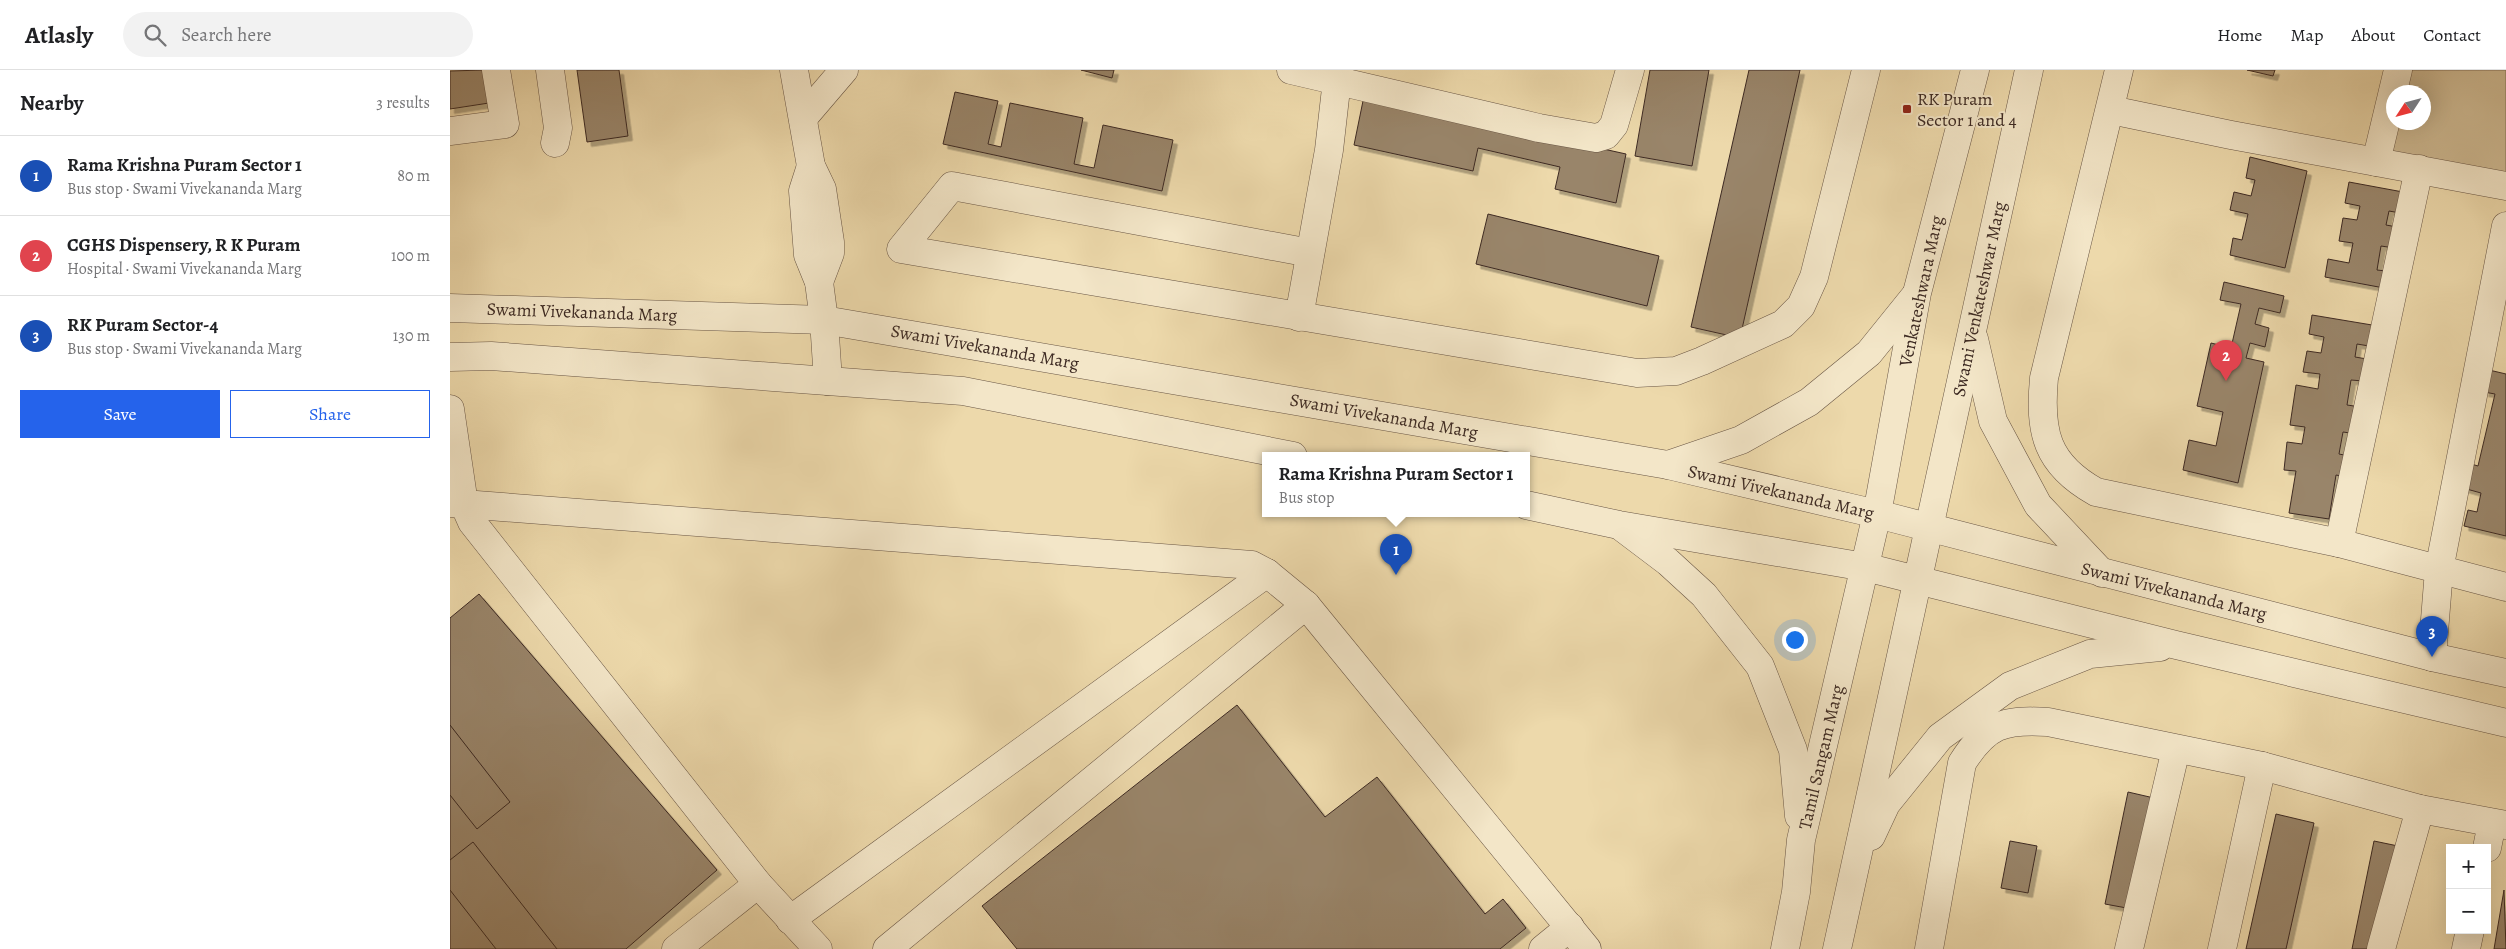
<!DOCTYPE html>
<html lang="en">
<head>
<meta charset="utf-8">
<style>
  :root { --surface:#fff; --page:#f2f2f2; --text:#202124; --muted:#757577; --line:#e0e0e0; --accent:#2563eb }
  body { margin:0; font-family:Alegreya,serif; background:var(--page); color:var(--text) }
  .controls { position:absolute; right:15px; bottom:15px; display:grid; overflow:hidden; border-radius:0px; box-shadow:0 5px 20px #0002 }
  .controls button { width:45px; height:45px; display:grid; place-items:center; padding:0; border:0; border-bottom:1px solid var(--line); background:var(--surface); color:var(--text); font:25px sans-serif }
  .compass { position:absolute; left:1936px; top:15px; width:45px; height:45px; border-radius:50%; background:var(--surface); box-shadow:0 5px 20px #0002; rotate:234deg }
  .you { position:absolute; left:1344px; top:569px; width:18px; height:18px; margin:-12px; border:4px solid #fff; border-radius:50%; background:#1a73e8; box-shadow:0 0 0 8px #1a73e833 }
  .badge { display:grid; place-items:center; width:32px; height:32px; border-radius:50%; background:var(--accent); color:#fff; font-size:16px; font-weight:700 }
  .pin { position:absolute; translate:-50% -41px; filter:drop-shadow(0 1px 2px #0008) }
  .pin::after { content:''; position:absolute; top:26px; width:18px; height:15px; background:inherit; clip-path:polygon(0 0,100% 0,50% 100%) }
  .popup { position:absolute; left:812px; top:382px; width:268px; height:65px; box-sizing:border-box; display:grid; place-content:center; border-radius:0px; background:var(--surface); filter:drop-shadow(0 1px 4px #0005); font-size:16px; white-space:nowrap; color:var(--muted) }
  .popup b { font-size:19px; color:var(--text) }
  .popup::after { content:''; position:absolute; left:50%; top:100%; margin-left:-10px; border:10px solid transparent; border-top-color:var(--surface) }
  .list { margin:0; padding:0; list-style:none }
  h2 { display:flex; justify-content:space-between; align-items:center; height:65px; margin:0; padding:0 20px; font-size:21px }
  h2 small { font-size:16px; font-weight:400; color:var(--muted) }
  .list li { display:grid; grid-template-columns:32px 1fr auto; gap:15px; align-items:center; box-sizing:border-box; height:80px; padding:0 20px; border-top:1px solid var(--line) }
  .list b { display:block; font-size:19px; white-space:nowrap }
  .list p { margin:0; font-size:16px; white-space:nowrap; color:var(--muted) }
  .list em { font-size:16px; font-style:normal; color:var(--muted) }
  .actions { display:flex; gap:10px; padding:15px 20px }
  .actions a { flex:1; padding:11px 0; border:1px solid var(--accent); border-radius:0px; text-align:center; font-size:18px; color:var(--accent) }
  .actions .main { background:var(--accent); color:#fff }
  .icon { flex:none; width:28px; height:28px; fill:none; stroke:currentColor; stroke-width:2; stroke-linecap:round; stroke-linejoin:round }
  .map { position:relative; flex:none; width:2056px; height:879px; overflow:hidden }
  header { display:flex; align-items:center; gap:30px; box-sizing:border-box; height:70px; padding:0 25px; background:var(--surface); border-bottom:1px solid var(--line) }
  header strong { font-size:24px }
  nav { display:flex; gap:28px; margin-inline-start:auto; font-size:18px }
  .search { width:350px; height:45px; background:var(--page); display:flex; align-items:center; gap:12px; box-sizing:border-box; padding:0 18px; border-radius:28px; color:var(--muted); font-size:19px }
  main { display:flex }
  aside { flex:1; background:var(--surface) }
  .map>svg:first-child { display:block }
  .green { fill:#cfbb94; stroke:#86725c; fill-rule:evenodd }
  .building { fill:#99856a; stroke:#3d2a23; filter:url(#shadow) }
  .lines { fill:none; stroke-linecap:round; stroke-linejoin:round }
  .minor-casing { stroke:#695645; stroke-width:29 }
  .minor { stroke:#f3e6c8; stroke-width:28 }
  .poi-dot { fill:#8f2418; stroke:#f3e6c8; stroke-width:2 }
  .labels { text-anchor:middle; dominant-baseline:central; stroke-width:4; stroke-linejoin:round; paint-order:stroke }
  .poi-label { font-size:18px; fill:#3d2a23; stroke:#f3e6c8; text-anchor:start }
  .street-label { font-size:18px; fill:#3d2a23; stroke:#f3e6c8 }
</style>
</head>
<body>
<header>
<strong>Atlasly</strong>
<div class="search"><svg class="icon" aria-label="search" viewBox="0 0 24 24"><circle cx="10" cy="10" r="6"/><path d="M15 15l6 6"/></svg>Search here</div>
<nav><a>Home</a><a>Map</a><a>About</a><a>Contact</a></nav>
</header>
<main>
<aside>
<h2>Nearby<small>3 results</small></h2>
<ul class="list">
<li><span class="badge" style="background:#1a4fb4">1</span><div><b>Rama Krishna Puram Sector 1</b><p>Bus stop · Swami Vivekananda Marg</p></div><em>80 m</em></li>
<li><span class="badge" style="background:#e0444e">2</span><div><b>CGHS Dispensery, R K Puram</b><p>Hospital · Swami Vivekananda Marg</p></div><em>100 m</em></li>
<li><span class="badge" style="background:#1a4fb4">3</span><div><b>RK Puram Sector-4</b><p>Bus stop · Swami Vivekananda Marg</p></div><em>130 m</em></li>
</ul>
<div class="actions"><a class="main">Save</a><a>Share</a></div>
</aside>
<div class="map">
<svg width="2056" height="879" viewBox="0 0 2056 879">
  <defs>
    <filter id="shadow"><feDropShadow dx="4.5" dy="4.5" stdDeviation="0" flood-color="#0004"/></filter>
  </defs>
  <rect width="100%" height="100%" fill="#edd9ab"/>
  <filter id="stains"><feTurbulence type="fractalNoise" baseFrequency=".004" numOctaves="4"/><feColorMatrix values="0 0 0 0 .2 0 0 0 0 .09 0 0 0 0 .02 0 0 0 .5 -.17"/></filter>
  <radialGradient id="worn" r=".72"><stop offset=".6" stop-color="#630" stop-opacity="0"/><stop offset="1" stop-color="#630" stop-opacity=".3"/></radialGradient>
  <path class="green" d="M 1948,0 L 2056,0 L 2056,117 L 1926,92 ZM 1944,22 L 1974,22 L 1974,52 L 1944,52 Z"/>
  <g class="building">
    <path d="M 34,0 L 39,33 L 0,39 L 0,1 Z"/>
    <path d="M 127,0 L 169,0 L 178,66 L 137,72 Z"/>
    <path d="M 631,0 L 664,0 L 662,8 Z"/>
    <path d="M 1200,0 L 1259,0 L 1242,96 L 1185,86 Z"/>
    <path d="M 1299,0 L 1350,0 L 1290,268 L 1241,257 Z"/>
    <path d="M 1797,0 L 1825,0 L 1823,6 Z"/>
    <path d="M 505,22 L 548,31 L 538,74 L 551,77 L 560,33 L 633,48 L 624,94 L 644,98 L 653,55 L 723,70 L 712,121 L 493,74 Z"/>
    <path d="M 914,26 L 1176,84 L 1166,133 L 1105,119 L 1110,97 L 1028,78 L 1023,101 L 904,75 Z"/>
    <path d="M 1800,87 L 1857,101 L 1835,198 L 1780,185 L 1783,168 L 1792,170 L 1798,144 L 1780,140 L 1784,122 L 1801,126 L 1805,110 L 1796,108 Z"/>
    <path d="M 1899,112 L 1953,122 L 1950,143 L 1939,141 L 1936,155 L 1947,157 L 1944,178 L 1931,176 L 1927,200 L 1937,201 L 1934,218 L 1875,207 L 1878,189 L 1899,193 L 1903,173 L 1889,171 L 1893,148 L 1907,150 L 1910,136 L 1895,133 Z"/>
    <path d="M 1038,144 L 1209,186 L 1197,236 L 1026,194 Z"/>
    <path d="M 1774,212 L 1834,226 L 1830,243 L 1809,238 L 1805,254 L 1819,258 L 1815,277 L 1800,273 L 1796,288 L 1814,292 L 1788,413 L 1733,400 L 1739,370 L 1766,376 L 1773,342 L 1747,336 L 1761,273 L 1781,278 L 1791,234 L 1770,230 Z"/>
    <path d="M 1862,245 L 1922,255 L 1919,276 L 1907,274 L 1905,287 L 1917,289 L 1913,311 L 1901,310 L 1897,335 L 1904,336 L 1900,363 L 1893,362 L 1889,384 L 1899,386 L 1896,407 L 1886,405 L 1879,449 L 1839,443 L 1846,401 L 1834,400 L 1837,372 L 1852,374 L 1855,357 L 1840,355 L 1846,315 L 1868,319 L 1870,304 L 1853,302 L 1857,281 L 1871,283 L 1874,267 L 1859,264 Z"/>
    <path d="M 2039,300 L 2056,304 L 2056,466 L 2014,456 L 2018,440 L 2027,442 L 2031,423 L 2013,418 L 2018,393 L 2028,396 L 2045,324 L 2034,322 Z"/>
    <path d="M 29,524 L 267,800 L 176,879 L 0,879 L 0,548 Z"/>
    <path d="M 787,635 L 875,747 L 927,707 L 1035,844 L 1053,829 L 1076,858 L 1050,879 L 567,879 L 532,836 Z"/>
    <path d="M 0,655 L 60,732 L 27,759 L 0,725 Z"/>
    <path d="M 1678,722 L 1704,728 L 1682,839 L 1655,834 Z"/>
    <path d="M 1826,744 L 1864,753 L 1836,879 L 1796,879 Z"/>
    <path d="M 1560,771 L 1587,776 L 1578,823 L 1551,818 Z"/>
    <path d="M 1924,771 L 1948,776 L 1926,879 L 1902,879 Z"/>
    <path d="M 23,772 L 107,879 L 46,879 L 0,820 L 0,790 Z"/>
    <path d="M 2054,820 L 2056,879 L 2044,879 Z"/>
  </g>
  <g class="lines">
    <defs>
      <g id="minor">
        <path d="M 100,0 L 108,58 L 105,73"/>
        <path d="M 344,0 L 361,96 L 372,119 L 380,172 L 380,183 L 369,212"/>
        <path d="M 841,0 L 1089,58 L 1146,68 L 1156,65 L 1164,55 L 1180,0"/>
        <path d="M 1669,0 L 1594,308 C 1589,362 1596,394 1646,422 L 1889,473 L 2056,517"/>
        <path d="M 1661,40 L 1781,65 L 2056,116"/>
        <path d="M 353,48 L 394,0"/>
        <path d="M 0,61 L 55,54 L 46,0"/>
        <path d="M 1926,92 L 1948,0"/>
        <path d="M 361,96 L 353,121 L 358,185 L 369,212 L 374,250 L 378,311"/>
        <path d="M 860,183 L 502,116 L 451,179 L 1187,303 L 1226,301 L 1252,291 L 1333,254 L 1351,236 L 1364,207 L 1416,0"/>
        <path d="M 0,238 L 374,250 L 1218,395 L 1427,444 L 1982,587 L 2056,603"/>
        <path d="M 849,247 L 879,80 L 887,10"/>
        <path d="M 1524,269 L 1543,351 L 1588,435 L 1652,503"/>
        <path d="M 0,287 L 41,286 L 513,321 L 843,386"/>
        <path d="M 0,339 L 14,434 L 22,452 L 308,814 L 368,879"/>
        <path d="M 1218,395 L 1291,370 L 1359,332 L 1419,283 L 1465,226"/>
        <path d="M 0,433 L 802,495 L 817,503 L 856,535 L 1137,879"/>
        <path d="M 1076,435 L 1169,455 L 1415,497 L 1726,575 L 2056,653"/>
        <path d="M 1173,458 L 1218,492 L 1254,525 L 1310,596 L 1343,680 L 1349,746"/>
        <path d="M 1889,473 L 1969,99"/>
        <path d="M 1982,587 L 1989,500 L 2056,156"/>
        <path d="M 1421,766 L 1436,734 L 1490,667 L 1560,616 L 1640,584 L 1710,577"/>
        <path d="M 2037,778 L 2042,753"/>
        <path d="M 340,850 L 817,503"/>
        <path d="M 226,879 L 308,814"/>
        <path d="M 437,879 L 856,535"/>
        <path d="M 1093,879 L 1120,857"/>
        <path d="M 1335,879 L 1346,822 L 1351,770 L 1427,444 L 1467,223 L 1525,0"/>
        <path d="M 1387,879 L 1579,0"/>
        <path d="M 1479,879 L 1512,693 C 1536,655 1553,649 1598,652 L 1812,696 L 1970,739 L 2056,755"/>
        <path d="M 1679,879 L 1726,679"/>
        <path d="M 1772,879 L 1812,696"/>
        <path d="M 1931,879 L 1970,739"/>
        <path d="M 2016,879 L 2020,860"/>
      </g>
    </defs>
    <use href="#minor" class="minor-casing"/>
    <use href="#minor" class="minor"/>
  </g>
  <rect class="poi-dot" x="1452" y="34" width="10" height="10" rx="2.5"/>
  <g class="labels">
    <g class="poi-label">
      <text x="1467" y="29">RK Puram<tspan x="1467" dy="21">Sector 1 and 4</tspan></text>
    </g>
    <g class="street-label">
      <text transform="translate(1471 221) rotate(-78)">Venkateshwara Marg</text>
      <text transform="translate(1529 229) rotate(-78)">Swami Venkateshwar Marg</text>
      <text transform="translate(132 242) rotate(2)">Swami Vivekananda Marg</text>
      <text transform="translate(535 277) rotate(10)">Swami Vivekananda Marg</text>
      <text transform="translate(934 346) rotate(10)">Swami Vivekananda Marg</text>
      <text transform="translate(1331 422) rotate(13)">Swami Vivekananda Marg</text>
      <text transform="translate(1724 521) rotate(14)">Swami Vivekananda Marg</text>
      <text transform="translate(1371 687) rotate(-77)">Tamil Sangam Marg</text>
    </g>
  </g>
  <rect width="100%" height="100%" filter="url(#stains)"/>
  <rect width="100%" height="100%" fill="url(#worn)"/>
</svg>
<div class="controls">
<button>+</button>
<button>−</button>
</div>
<svg class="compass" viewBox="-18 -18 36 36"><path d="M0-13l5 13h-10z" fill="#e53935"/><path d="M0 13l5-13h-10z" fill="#757577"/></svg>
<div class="you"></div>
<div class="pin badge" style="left:946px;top:505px;background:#1a4fb4">1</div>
<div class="popup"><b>Rama Krishna Puram Sector 1</b>Bus stop</div>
<div class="pin badge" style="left:1776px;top:311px;background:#e0444e">2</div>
<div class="pin badge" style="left:1982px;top:587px;background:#1a4fb4">3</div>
</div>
</main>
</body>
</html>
